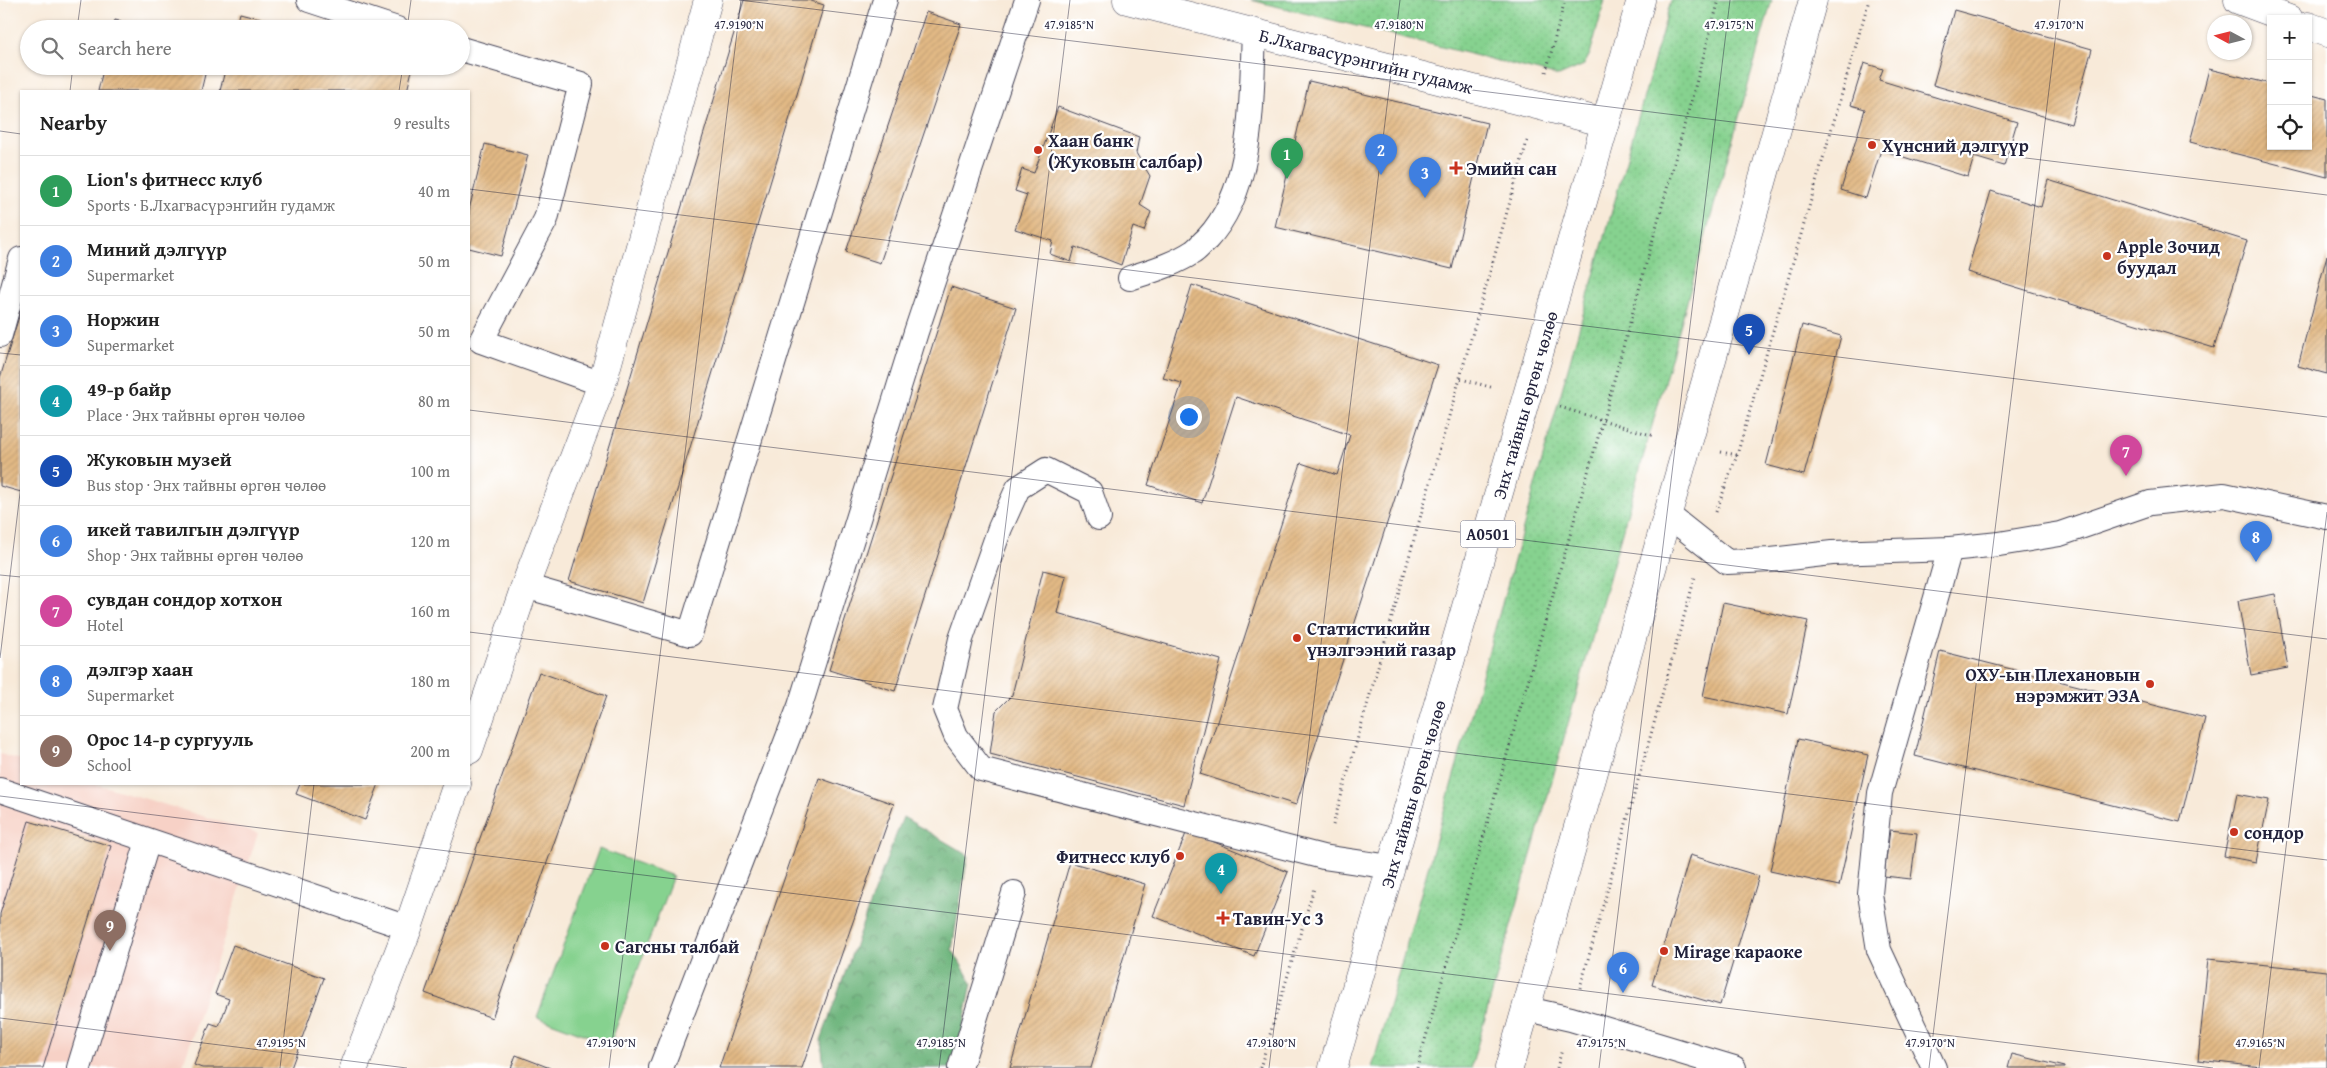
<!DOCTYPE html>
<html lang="en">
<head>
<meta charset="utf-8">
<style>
  :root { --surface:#fff; --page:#f2f2f2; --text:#222; --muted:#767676; --line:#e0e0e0; --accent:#db2777 }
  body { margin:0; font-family:"Gentium Book Plus",serif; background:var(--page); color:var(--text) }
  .controls { position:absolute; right:15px; top:15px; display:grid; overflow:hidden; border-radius:0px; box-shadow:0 1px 4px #0004 }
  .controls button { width:45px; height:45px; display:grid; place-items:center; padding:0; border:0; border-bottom:1px solid var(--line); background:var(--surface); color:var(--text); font:25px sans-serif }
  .compass { position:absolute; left:2207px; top:15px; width:45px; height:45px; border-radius:50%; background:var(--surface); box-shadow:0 1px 4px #0004; rotate:277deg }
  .you { position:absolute; left:1188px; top:416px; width:18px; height:18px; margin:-12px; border:4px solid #fff; border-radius:50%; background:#1a73e8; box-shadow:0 0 0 8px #1a73e833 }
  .badge { display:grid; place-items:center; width:32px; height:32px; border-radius:50%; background:var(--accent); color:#fff; font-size:16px; font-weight:700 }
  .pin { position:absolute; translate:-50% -41px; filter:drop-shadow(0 1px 2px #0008) }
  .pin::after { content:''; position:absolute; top:26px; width:18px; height:15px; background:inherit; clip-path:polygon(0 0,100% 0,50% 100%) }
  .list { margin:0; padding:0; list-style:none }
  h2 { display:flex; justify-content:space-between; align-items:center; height:65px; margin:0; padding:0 20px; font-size:21px }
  h2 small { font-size:16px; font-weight:400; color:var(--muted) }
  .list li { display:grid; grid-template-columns:32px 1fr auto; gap:15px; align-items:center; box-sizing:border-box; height:70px; padding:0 20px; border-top:1px solid var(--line) }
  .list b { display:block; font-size:19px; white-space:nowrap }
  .list p { margin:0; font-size:16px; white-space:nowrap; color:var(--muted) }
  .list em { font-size:16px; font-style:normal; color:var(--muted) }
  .icon { flex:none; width:28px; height:28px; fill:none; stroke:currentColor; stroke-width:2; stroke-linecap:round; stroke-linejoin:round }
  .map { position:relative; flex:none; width:2327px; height:1068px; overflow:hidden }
  .search { position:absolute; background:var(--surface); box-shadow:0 1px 4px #0004; left:20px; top:20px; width:450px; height:55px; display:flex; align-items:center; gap:12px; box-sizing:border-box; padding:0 18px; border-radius:28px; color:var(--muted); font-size:19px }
  .panel { position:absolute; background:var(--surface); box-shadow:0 1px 4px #0004; left:20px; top:90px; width:450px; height:695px; border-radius:0px }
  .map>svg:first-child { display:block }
  .built { fill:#f7d1c6 }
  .green { fill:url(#green-dots); stroke:#547a65 }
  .forest { fill:url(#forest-crowns); stroke:#476b5a }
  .pitch { fill:#86d28f; stroke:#547a65 }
  .building { fill:url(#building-hatch) }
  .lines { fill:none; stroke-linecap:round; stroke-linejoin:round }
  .lane-casing { stroke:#424053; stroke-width:26 }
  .street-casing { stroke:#424053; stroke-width:29 }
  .secondary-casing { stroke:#424053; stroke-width:29 }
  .highway-casing { stroke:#424053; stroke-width:29 }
  .path { stroke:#424053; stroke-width:3; stroke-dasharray:1 4; stroke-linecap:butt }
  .lane { stroke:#fff; stroke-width:24 }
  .street { stroke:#fff; stroke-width:28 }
  .secondary { stroke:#fff; stroke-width:28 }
  .highway { stroke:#fff; stroke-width:28 }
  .ticks { fill:none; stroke:#22223b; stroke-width:1; stroke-opacity:0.45 }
  .poi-dot { fill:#c8321e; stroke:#fff; stroke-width:2 }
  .labels { text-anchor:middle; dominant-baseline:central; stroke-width:4.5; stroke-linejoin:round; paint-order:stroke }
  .shield { fill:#fff; stroke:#646476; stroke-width:1 }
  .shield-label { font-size:16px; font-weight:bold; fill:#22223b }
  .street-label { font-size:18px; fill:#22223b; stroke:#fff }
  .poi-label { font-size:18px; font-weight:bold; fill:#22223b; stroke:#fff; text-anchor:start }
  .ticks-label { font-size:12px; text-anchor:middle; fill:#22223b; stroke:#fff; stroke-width:4.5; stroke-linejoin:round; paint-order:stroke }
</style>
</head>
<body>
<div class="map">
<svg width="2327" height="1068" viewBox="0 0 2327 1068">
  <defs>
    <pattern id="green-dots" width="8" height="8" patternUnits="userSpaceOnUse" patternTransform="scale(1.25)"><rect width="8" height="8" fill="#86d28f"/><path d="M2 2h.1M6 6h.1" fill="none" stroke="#73b47c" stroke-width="1.8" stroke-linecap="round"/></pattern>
    <pattern id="forest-crowns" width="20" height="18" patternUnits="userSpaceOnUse" patternTransform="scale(1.25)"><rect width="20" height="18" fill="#6cb47a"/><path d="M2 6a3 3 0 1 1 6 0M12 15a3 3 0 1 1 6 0" fill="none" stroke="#589265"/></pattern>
    <pattern id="building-hatch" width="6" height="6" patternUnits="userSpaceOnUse" patternTransform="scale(1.25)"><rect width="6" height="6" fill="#e2b985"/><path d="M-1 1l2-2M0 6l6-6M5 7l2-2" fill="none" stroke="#c29f74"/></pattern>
  </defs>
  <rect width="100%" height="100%" fill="#fff"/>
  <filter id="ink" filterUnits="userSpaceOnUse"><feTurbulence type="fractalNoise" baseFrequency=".02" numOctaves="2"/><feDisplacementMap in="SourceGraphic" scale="10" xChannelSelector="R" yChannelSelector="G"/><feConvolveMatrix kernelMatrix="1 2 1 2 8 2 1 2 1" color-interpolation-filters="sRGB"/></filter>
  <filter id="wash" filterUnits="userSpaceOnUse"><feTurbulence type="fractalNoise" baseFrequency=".0096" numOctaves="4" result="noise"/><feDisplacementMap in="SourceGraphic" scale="20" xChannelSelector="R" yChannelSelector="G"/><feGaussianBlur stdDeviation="1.12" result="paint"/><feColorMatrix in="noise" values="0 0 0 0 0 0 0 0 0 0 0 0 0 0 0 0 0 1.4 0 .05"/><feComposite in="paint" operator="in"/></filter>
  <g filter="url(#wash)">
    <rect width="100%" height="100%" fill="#f8ead9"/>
    <path class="built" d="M 0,754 L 21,760 L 21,784 L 97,784 L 258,833 L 182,1068 L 0,1068 Z"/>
    <g class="green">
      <path d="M 1251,0 L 1605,0 L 1590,54 L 1584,65 L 1559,76 Z"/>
      <path d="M 1671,0 L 1772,0 L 1471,1068 L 1372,1068 Z"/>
    </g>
    <path class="forest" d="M 903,817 L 968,855 L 952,949 L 972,983 L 962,1032 L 949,1068 L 824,1068 L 821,1040 L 874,892 Z"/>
    <path class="pitch" d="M 599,849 L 673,876 L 610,1044 L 537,1017 Z"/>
    <g id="blocks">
      <g class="building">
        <path d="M 744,0 L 808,0 L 824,5 L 643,603 L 569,581 Z"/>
        <path d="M 1954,10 L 2092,49 L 2071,124 L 1933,85 Z"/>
        <path d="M 926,12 L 961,24 L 880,263 L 846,252 Z"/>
        <path d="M 240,13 L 298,28 L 298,29 L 236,29 Z"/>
        <path d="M 115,20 L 149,28 L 149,29 L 113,29 Z"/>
        <path d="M 1864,63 L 1883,69 L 1879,80 L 2017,122 L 2004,166 L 1974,157 L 1968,177 L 1881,150 L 1866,198 L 1841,190 L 1865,109 L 1851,105 Z"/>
        <path d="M 104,66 L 207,66 L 201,91 L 98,91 Z"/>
        <path d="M 226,66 L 413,66 L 407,91 L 220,91 Z"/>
        <path d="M 2209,69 L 2271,84 L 2271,146 L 2308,146 L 2308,94 L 2327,99 L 2327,177 L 2190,142 Z"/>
        <path d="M 1309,81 L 1487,123 L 1452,269 L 1275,227 Z"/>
        <path d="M 1058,107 L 1139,137 L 1136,153 L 1150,176 L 1140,205 L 1151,212 L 1144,231 L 1133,227 L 1121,265 L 1075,247 L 1071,262 L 1050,254 L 1053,241 L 1015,229 L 1027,195 L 1015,191 L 1022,169 L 1034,173 Z"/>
        <path d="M 485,144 L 528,155 L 501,256 L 469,248 L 469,210 Z"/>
        <path d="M 2048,180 L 2247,241 L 2214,348 L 1967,272 L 1991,191 L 2041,207 Z"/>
        <path d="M 2327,255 L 2327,374 L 2298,366 Z"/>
        <path d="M 1192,285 L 1438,365 L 1296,805 L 1200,774 L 1301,463 L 1337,475 L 1350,435 L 1236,397 L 1202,503 L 1148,485 L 1182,383 L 1163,378 Z"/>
        <path d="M 951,287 L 1016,308 L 895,691 L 829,670 Z"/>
        <path d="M 21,310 L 21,492 L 0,486 L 0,378 Z"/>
        <path d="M 1802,325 L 1841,336 L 1804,475 L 1766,465 Z"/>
        <path d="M 1043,570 L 1066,576 L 1057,613 L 1221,660 L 1184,805 L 990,754 L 996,711 L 1012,695 Z"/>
        <path d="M 2275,594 L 2288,668 L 2251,675 L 2238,601 Z"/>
        <path d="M 1723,603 L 1808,621 L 1788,714 L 1703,696 Z"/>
        <path d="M 1940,651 L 2205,718 L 2180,822 L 1915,756 Z"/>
        <path d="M 539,672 L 606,696 L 492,1018 L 425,993 Z"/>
        <path d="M 1798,739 L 1868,755 L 1839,886 L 1770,871 Z"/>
        <path d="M 819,778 L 894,804 L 802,1068 L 719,1068 Z"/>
        <path d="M 300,784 L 379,784 L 365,820 L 296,794 Z"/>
        <path d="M 2237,794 L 2269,800 L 2256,862 L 2224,856 Z"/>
        <path d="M 29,821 L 111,846 L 43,1068 L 0,1068 L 0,914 Z"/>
        <path d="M 1890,830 L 1917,833 L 1911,879 L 1884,876 Z"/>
        <path d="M 1187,831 L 1288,872 L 1254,956 L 1153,916 Z"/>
        <path d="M 1690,855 L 1759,876 L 1720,1005 L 1652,985 Z"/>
        <path d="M 1070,862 L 1145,884 L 1091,1068 L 1010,1068 Z"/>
        <path d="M 233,945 L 324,978 L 291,1068 L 202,1068 L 194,1065 L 210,1023 L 219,1026 L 229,999 L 215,994 Z"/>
        <path d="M 2208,959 L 2327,971 L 2327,1068 L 2270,1068 L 2198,1060 Z"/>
        <path d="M 2012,1054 L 2065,1067 L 2065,1068 L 2008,1068 Z"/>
        <path d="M 516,1055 L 550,1068 L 511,1068 Z"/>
      </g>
    </g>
  </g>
  <g filter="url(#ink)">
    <use href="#blocks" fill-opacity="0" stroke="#424053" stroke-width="1"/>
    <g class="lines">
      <defs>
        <g id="lane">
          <path d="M 309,0 L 397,29"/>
          <path d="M 461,49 L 581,84 L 546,219 L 481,341 L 602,384"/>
          <path d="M 1130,278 C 1151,271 1175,264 1193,252 C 1198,249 1202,243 1207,239 C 1255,188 1251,98 1254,32"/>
          <path d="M 0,335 L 21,259"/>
          <path d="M 1668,515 L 1727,562 L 1771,560 L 1832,553 L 1950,549 L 1999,544 L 2060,534 L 2150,503 L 2224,495 L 2327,517"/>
          <path d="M 1099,518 L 1090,492 L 1046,470 L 1018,488 L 1000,528 L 961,639 L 945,709 L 956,736 L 981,769 L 1323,857 L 1391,867"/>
          <path d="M 525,586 L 690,634 L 885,0"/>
          <path d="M 0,790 L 408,928"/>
          <path d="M 1527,1009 L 1571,1019 L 1734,1068"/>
          <path d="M 79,1068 L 148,841"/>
          <path d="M 661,1068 L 800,706 L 916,332 L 1027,0"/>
          <path d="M 960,1068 L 1014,893"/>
          <path d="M 1934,1068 L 1879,950 L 1870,894 L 1880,793 L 1950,549"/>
        </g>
        <g id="street">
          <path d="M 2238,0 L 2289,19"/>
          <path d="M 2308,26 L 2327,33"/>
          <path d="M 469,750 L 525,586 L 602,384 L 708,0"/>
          <path d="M 354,1068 L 408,928 L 457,784"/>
        </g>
        <path id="secondary" d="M 1127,0 L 1606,123"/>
        <g id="highway">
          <path d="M 1333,1068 L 1641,0"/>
          <path d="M 1509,1068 L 1735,279 L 1813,0"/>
        </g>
      </defs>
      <use href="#lane" class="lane-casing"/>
      <use href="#street" class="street-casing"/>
      <use href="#secondary" class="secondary-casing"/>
      <use href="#highway" class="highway-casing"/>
      <g class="path">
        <path d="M 1546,72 L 1565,0"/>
        <path d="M 1461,379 L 1494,388"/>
        <path d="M 1560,407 L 1654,436"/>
        <path d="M 1721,452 L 1737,455"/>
        <path d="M 1716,512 L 1737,455 L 1869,0"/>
        <path d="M 1333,825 L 1528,138"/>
        <path d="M 1580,988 L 1695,577"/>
        <path d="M 1260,1068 L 1314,888"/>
        <path d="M 1417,1068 L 1603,420 L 1719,0"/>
        <path d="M 1557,1068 L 1562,1049"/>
      </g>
      <use href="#lane" class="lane"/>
      <use href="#street" class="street"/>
      <use href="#secondary" class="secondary"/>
      <use href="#highway" class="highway"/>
    </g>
  </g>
  <path class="ticks" d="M 739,0 L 2327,195M 77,29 L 81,0M 407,29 L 411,0M 70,91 L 73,66M 399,91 L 403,66M 0,131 L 21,134M 469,189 L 2327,417M 0,353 L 21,355M 469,410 L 2327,639M 0,575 L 21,577M 469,632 L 2327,860M 0,658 L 21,485M 0,796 L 2213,1068M 0,1018 L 407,1068M 280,1068 L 314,784M 609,1068 L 741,0M 939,1068 L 1070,0M 1269,1068 L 1400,0M 1599,1068 L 1730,0M 1929,1068 L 2060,0M 2259,1068 L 2327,512"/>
  <g class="poi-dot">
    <circle cx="1872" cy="145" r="5"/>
    <circle cx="1038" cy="150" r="5"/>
    <path d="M1453.5 160.5h5v5h5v5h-5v5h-5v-5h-5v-5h5z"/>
    <circle cx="2107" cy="256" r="5"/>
    <circle cx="1297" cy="638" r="5"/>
    <circle cx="2150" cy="684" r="5"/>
    <circle cx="2234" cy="832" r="5"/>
    <circle cx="1180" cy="856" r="5"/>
    <path d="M1220.5 910.5h5v5h5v5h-5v5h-5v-5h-5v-5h5z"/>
    <circle cx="605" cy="946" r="5"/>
    <circle cx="1664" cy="951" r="5"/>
  </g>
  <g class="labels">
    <rect class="shield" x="1460.5" y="520.5" width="55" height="27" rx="4"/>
    <g class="shield-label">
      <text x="1488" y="534">A0501</text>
    </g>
    <g class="street-label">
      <text transform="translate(1366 61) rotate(14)">Б.Лхагвасүрэнгийн гудамж</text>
      <text transform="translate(1525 405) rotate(-74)">Энх тайвны өргөн чөлөө</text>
      <text transform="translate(1413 794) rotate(-74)">Энх тайвны өргөн чөлөө</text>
    </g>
    <g class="poi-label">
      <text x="1048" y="140">Хаан банк<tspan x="1048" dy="21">(Жуковын салбар)</tspan></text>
      <text x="1882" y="145">Хүнсний дэлгүүр</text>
      <text x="1466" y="168">Эмийн сан</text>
      <text x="2117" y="246">Apple Зочид<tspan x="2117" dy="21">буудал</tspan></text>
      <text x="1307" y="628">Статистикийн<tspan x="1307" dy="21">үнэлгээний газар</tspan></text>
      <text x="2140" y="674" text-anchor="end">ОХУ-ын Плехановын<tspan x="2140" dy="21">нэрэмжит ЭЗА</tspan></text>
      <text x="2244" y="832">сондор</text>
      <text x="1170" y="856" text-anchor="end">Фитнесс клуб</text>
      <text x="1233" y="918">Тавин-Ус 3</text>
      <text x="615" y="946">Сагсны талбай</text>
      <text x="1674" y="951">Mirage караоке</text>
    </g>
  </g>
  <g class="ticks-label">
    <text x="739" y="29">47.9190°N</text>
    <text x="1069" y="29">47.9185°N</text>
    <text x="1399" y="29">47.9180°N</text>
    <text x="1729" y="29">47.9175°N</text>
    <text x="2059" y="29">47.9170°N</text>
    <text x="281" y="1047">47.9195°N</text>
    <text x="611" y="1047">47.9190°N</text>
    <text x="941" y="1047">47.9185°N</text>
    <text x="1271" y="1047">47.9180°N</text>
    <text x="1601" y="1047">47.9175°N</text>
    <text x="1930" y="1047">47.9170°N</text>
    <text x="2260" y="1047">47.9165°N</text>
  </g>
</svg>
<div class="controls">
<button>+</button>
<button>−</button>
<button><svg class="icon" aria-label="locate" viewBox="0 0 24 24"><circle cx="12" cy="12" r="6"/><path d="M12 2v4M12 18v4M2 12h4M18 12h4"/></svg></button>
</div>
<svg class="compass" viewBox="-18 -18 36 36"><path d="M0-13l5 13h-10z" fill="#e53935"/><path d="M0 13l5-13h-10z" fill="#767676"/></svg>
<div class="you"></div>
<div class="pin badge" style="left:1287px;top:179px;background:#2e9e5b">1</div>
<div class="pin badge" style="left:1381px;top:175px;background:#3f7fe0">2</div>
<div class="pin badge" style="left:1425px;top:198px;background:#3f7fe0">3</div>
<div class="pin badge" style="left:1221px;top:894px;background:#0f9aa8">4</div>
<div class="pin badge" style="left:1749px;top:355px;background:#1a4fb4">5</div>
<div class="pin badge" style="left:1623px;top:993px;background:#3f7fe0">6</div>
<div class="pin badge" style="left:2126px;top:476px;background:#d1479c">7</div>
<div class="pin badge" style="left:2256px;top:562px;background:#3f7fe0">8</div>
<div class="pin badge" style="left:110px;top:951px;background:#8d6e63">9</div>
<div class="search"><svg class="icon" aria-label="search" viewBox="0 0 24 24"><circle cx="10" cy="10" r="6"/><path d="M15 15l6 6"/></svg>Search here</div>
<section class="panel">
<h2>Nearby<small>9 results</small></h2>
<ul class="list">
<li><span class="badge" style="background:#2e9e5b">1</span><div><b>Lion's фитнесс клуб</b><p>Sports · Б.Лхагвасүрэнгийн гудамж</p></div><em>40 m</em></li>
<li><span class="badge" style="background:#3f7fe0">2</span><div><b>Миний дэлгүүр</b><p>Supermarket</p></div><em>50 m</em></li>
<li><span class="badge" style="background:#3f7fe0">3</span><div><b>Норжин</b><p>Supermarket</p></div><em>50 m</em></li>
<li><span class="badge" style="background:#0f9aa8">4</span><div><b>49-р байр</b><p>Place · Энх тайвны өргөн чөлөө</p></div><em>80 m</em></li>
<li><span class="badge" style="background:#1a4fb4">5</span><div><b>Жуковын музей</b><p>Bus stop · Энх тайвны өргөн чөлөө</p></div><em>100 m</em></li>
<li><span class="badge" style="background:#3f7fe0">6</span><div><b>икей тавилгын дэлгүүр</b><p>Shop · Энх тайвны өргөн чөлөө</p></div><em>120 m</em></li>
<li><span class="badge" style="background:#d1479c">7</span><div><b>сувдан сондор хотхон</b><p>Hotel</p></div><em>160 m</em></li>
<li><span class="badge" style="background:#3f7fe0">8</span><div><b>дэлгэр хаан</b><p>Supermarket</p></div><em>180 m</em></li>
<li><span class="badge" style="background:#8d6e63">9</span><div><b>Орос 14-р сургууль</b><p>School</p></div><em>200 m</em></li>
</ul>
</section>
</div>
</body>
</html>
